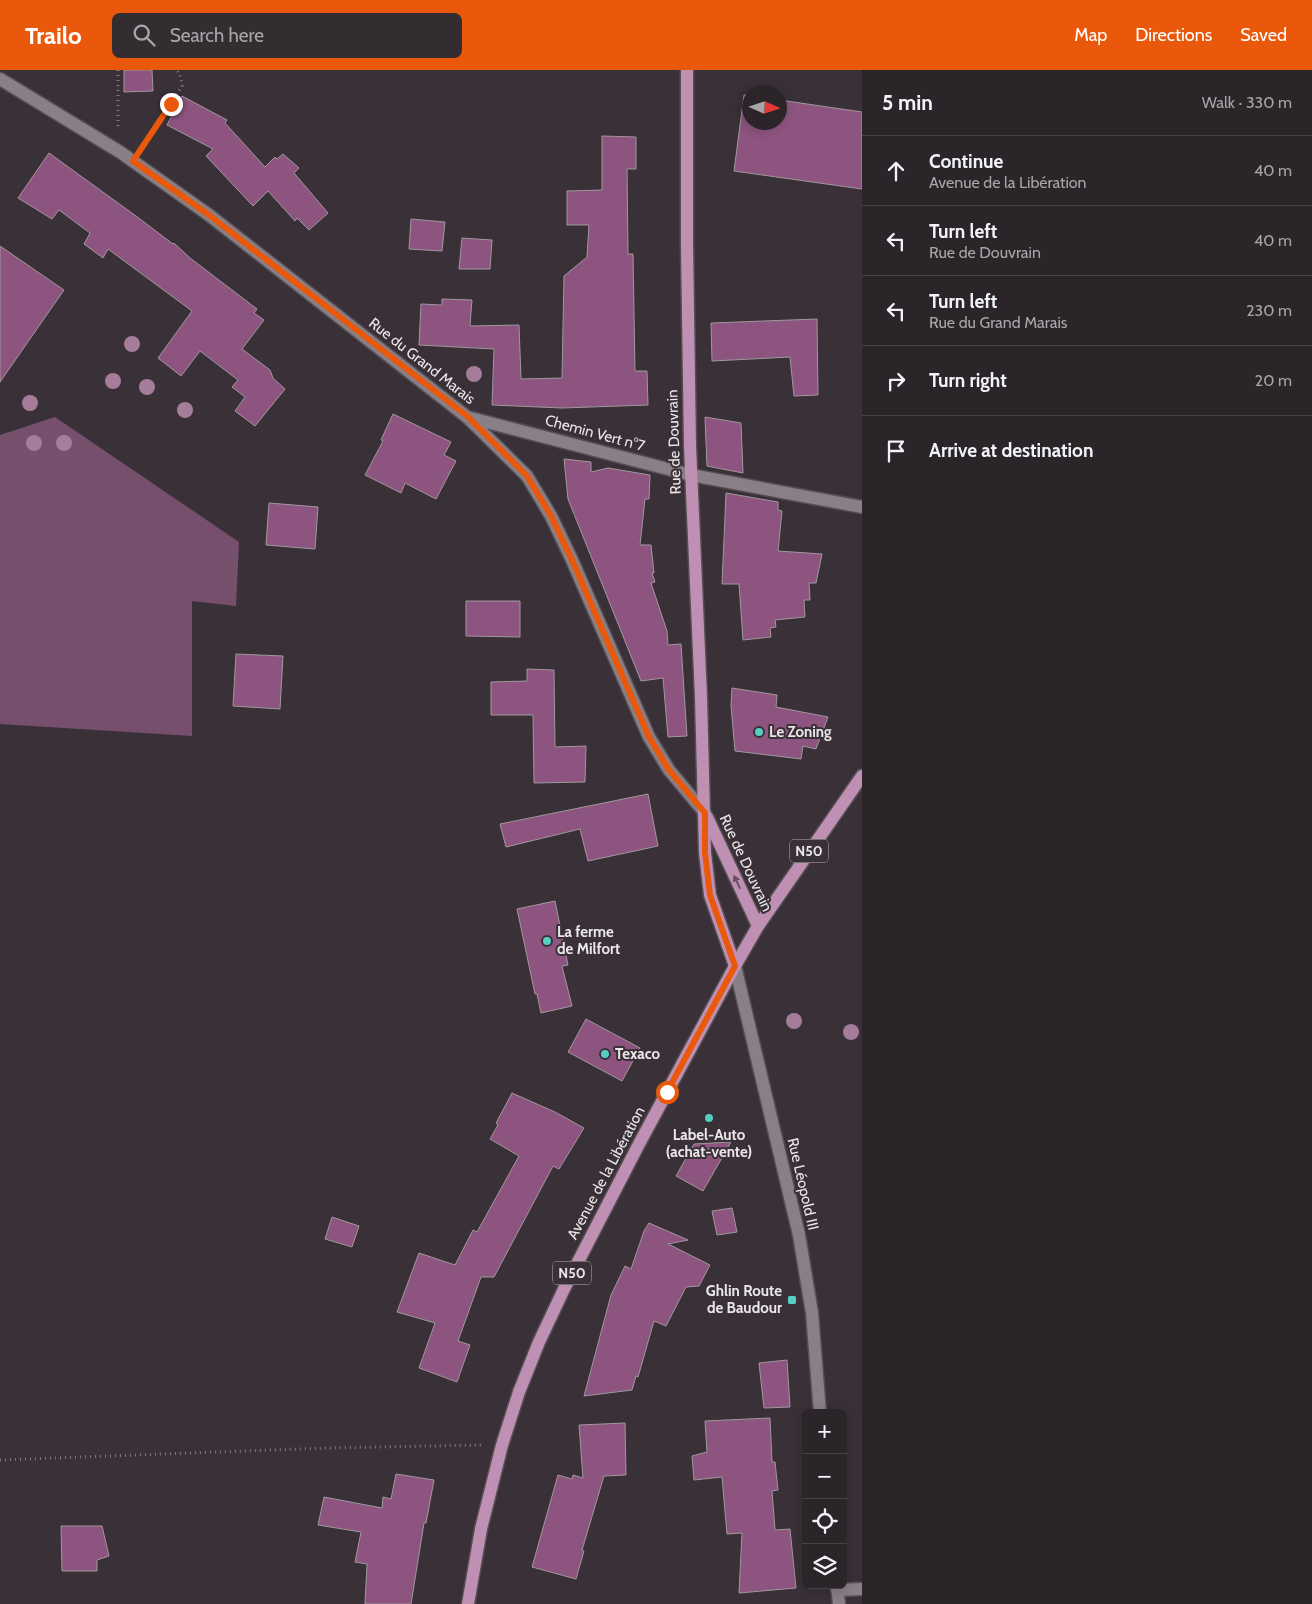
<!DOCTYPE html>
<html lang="en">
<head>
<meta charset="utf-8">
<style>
  :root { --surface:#2b2529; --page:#332d31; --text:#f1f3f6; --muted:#a6a5a8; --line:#474246; --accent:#ea580c }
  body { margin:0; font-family:Cabin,sans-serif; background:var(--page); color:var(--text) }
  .controls { position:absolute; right:15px; bottom:15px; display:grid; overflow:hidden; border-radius:8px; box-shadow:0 2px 12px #0003 }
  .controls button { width:45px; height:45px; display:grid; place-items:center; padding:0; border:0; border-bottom:1px solid var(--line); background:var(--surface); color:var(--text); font:25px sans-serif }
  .compass { position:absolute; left:742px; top:15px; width:45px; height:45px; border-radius:50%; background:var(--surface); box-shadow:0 2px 12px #0003; rotate:93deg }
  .stop { position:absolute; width:15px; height:15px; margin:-11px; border:4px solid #ea580c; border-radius:50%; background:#fff }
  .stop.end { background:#ea580c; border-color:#fff; box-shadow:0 1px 5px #0008 }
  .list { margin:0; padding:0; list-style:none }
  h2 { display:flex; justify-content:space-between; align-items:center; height:65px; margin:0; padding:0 20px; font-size:21px }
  h2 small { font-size:16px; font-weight:400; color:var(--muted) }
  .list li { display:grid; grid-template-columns:32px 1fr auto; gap:15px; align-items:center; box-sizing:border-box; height:70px; padding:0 20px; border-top:1px solid var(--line) }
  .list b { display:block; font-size:19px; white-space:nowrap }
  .list p { margin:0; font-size:16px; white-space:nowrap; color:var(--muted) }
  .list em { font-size:16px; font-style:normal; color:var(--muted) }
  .icon { flex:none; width:28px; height:28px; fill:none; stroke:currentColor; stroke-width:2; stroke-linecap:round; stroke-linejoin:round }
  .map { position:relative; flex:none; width:862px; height:1534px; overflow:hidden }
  header { display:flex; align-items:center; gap:30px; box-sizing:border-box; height:70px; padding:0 25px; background:var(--accent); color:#fff }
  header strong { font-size:24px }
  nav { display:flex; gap:28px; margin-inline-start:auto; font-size:18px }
  .search { width:350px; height:45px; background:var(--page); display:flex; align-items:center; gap:12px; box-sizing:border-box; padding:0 18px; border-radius:8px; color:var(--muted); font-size:19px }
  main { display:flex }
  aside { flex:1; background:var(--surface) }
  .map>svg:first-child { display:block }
  .green { fill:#754f6c }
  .building { fill:#8c547e; stroke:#a1989e }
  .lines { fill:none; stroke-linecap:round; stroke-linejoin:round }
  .minor-casing { stroke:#554e53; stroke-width:15 }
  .major-casing { stroke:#554e53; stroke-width:15 }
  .path { stroke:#827b80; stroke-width:3; stroke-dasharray:1 4; stroke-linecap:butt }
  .minor { stroke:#897f86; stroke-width:12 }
  .major { stroke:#bf90b3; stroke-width:12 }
  .tree { fill:#a57d9b }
  .oneway { fill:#685262 }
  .route { stroke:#ea580c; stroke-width:6 }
  .poi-dot { fill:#57cec2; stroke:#393137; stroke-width:2 }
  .labels { text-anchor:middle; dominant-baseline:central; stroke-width:4; stroke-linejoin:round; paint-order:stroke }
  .shield { fill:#393137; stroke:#b6b0b4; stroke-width:1 }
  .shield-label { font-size:14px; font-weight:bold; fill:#ebe6ea }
  .street-label { font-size:15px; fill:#ebe6ea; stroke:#393137 }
  .poi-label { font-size:15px; font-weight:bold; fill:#ebe6ea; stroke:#393137; text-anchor:start }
</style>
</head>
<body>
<header>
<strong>Trailo</strong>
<div class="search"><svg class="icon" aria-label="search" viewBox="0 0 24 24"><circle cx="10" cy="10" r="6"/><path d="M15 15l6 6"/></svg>Search here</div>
<nav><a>Map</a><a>Directions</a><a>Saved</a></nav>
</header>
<main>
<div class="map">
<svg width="862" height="1534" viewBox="0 0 862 1534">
  <rect width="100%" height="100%" fill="#393137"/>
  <path class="green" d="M 55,347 L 239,472 L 236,536 L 192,531 L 192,666 L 0,654 L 0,365 Z"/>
  <g class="building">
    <path d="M 124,0 L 152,0 L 153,21 L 124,22 Z"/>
    <path d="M 744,25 L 750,26 L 750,52 L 780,52 L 780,30 L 862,42 L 862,119 L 734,101 Z"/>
    <path d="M 182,26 L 227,50 L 225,53 L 265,97 L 275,87 L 277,89 L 283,84 L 299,98 L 294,103 L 328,143 L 309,160 L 297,148 L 295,151 L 268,121 L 253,136 L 206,86 L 213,79 L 167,55 Z"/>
    <path d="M 602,66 L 636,67 L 636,99 L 627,99 L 628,184 L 633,184 L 635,301 L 647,301 L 648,335 L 562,338 L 492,335 L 494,279 L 419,275 L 421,234 L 442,235 L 442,229 L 472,230 L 470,256 L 519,255 L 521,309 L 562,308 L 564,206 L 587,187 L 589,155 L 567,155 L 567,121 L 602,120 Z"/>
    <path d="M 49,83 L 136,146 L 173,174 L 174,173 L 190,188 L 257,239 L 254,243 L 264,250 L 242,279 L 270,300 L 273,308 L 285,319 L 255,356 L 235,341 L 245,327 L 232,317 L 238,310 L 200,281 L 181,306 L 158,288 L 192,241 L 108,179 L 103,188 L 84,174 L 90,163 L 59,140 L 52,149 L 18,128 Z"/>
    <path d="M 411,149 L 445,152 L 442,181 L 409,179 Z"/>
    <path d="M 462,168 L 492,170 L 490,199 L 459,199 Z"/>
    <path d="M 0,176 L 64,220 L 0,312 Z"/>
    <path d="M 817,249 L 818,325 L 794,326 L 790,287 L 712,291 L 711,253 Z"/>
    <path d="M 393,344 L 451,372 L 444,385 L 456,391 L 436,429 L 405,413 L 401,423 L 365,405 L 383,371 L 381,370 Z"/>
    <path d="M 705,347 L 741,353 L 743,403 L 707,396 Z"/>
    <path d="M 564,389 L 591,392 L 591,402 L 608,398 L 650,405 L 649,429 L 645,429 L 640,475 L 651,475 L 654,503 L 652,503 L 655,512 L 651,513 L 667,561 L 668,575 L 681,574 L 687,666 L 668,667 L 663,608 L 641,611 L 568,429 Z"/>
    <path d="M 726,423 L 778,432 L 778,440 L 782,441 L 778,481 L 822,484 L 816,513 L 809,513 L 810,530 L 804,530 L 805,547 L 775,550 L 776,557 L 770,558 L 771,567 L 743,570 L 739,514 L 722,514 Z"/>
    <path d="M 269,433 L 318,437 L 315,479 L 266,475 Z"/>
    <path d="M 466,531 L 520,531 L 520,567 L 466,566 Z"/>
    <path d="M 236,584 L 283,586 L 280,639 L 233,636 Z"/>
    <path d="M 527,599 L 554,600 L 555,677 L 586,676 L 585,712 L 534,713 L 533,645 L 491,645 L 491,612 L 527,611 Z"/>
    <path d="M 732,618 L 777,625 L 776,637 L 828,647 L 816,679 L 803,676 L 801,689 L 735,681 L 731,636 Z"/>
    <path d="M 648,724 L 658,776 L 588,791 L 580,759 L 506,777 L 500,754 Z"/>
    <path d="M 555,831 L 568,895 L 562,896 L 572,936 L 541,943 L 537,924 L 535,924 L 517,839 Z"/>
    <path d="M 586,949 L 640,978 L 622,1011 L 568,982 Z"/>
    <path d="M 512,1023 L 555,1042 L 584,1058 L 559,1099 L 553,1096 L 494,1207 L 481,1207 L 458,1271 L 470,1275 L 457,1312 L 419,1298 L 435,1253 L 397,1242 L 419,1183 L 455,1195 L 473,1160 L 477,1162 L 519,1086 L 490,1069 L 498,1055 L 496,1053 Z"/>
    <path d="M 731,1072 L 703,1121 L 676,1106 L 694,1074 Z"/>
    <path d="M 732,1138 L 737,1162 L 717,1165 L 712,1141 Z"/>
    <path d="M 332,1147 L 359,1156 L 352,1177 L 325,1169 Z"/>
    <path d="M 649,1153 L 688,1170 L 668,1174 L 710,1195 L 699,1216 L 686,1217 L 666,1256 L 654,1251 L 638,1307 L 636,1306 L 632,1320 L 584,1326 L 611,1225 L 625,1196 L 631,1199 L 644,1161 Z"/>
    <path d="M 787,1290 L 790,1337 L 764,1338 L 759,1293 Z"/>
    <path d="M 770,1348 L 772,1392 L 775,1392 L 778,1420 L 772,1421 L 775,1460 L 790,1459 L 796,1518 L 739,1523 L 742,1463 L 727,1464 L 722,1407 L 694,1410 L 692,1386 L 707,1382 L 705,1351 Z"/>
    <path d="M 625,1353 L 626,1405 L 604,1406 L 582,1480 L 584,1481 L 576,1509 L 532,1497 L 558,1405 L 572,1409 L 573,1405 L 583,1408 L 579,1355 Z"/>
    <path d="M 396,1404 L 434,1410 L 426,1453 L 424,1453 L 411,1534 L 365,1534 L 367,1494 L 355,1492 L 361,1462 L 318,1455 L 324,1427 L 382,1438 L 383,1427 L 391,1429 Z"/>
    <path d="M 61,1456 L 102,1456 L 109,1486 L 97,1490 L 97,1501 L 62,1501 Z"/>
  </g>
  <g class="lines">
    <defs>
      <g id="minor">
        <path d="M 0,9 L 120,82 L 209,145 L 467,347 L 527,406 L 551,446 L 572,490 L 649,667 L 669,700 L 705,743"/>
        <path d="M 467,347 L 691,405 L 862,437"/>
        <path d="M 735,896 L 799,1165 L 812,1243 L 820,1343"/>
        <path d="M 837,1515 L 839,1534"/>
        <path d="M 837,1520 L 862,1519"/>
      </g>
      <g id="major">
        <path d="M 687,0 L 687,175 L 690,376 L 701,627 L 705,783 L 710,825 L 735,896"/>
        <path d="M 707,747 L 758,856"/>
        <path d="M 468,1534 L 481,1459 L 502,1375 L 519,1322 L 539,1272 L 564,1219 L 639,1074 L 735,896 L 758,856 L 862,706"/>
      </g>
    </defs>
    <use href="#minor" class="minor-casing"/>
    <use href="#major" class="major-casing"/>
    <g class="path">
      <path d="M 118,0 L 118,59"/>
      <path d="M 144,75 L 182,16 L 181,8 L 177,0"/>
      <path d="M 0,1390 L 327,1378 L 482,1375"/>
    </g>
    <use href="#minor" class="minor"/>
    <use href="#major" class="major"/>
  </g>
  <g class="tree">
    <circle cx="132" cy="274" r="8"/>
    <circle cx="474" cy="304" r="8"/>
    <circle cx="113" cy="311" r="8"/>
    <circle cx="147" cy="317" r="8"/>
    <circle cx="30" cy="333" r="8"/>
    <circle cx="185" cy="340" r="8"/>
    <circle cx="34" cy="373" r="8"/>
    <circle cx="64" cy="373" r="8"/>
    <circle cx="794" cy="951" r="8"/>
    <circle cx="851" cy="962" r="8"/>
  </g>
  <defs><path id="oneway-solid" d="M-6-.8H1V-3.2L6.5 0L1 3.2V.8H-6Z" transform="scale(1.25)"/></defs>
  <use class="oneway" href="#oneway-solid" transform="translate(737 812) rotate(-115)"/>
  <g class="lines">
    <path class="route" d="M 171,34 L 133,91 L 209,145 L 467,346 L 527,406 L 551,446 L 572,490 L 649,667 L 669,700 L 705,743 L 705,783 L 710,825 L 735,896 L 667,1022"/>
  </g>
  <g class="poi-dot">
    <circle cx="759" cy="662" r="5"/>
    <circle cx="547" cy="871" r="5"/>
    <circle cx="605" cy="984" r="5"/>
    <circle cx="709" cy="1048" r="5"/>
    <rect x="787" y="1225" width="10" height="10" rx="2.5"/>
  </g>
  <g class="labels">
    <g class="shield">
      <rect x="790" y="769.5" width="38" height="23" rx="4"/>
      <rect x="553" y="1191.5" width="38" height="23" rx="4"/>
    </g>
    <g class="shield-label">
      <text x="809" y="781">N50</text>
      <text x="572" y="1203">N50</text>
    </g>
    <g class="street-label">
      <text transform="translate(422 291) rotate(38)">Rue du Grand Marais</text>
      <text transform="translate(595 363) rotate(15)">Chemin Vert n°7</text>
      <text transform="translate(674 372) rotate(-92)">Rue de Douvrain</text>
      <text transform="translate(746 793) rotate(65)">Rue de Douvrain</text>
      <text transform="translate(606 1103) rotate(-62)">Avenue de la Libération</text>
      <text transform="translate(803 1114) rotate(77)">Rue Léopold III</text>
    </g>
    <g class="poi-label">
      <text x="769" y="662">Le Zoning</text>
      <text x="557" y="862">La ferme<tspan x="557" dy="17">de Milfort</tspan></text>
      <text x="615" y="984">Texaco</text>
      <text x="709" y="1065" text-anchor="middle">Label-Auto<tspan x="709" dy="17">(achat-vente)</tspan></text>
      <text x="782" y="1221" text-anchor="end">Ghlin Route<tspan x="782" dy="17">de Baudour</tspan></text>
    </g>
  </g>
</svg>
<div class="controls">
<button>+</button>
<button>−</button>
<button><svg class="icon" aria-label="locate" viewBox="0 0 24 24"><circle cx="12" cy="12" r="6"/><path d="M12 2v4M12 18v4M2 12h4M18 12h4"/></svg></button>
<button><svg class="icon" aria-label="layers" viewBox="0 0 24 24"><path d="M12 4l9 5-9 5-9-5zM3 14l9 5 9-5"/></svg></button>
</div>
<svg class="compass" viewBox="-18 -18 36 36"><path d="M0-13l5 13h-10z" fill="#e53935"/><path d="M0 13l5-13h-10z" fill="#a6a5a8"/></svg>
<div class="stop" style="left:667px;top:1022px"></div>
<div class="stop end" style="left:171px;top:34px"></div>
</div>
<aside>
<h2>5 min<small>Walk · 330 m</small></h2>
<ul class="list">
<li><svg class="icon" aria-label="ahead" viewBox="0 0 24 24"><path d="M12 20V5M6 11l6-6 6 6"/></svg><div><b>Continue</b><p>Avenue de la Libération</p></div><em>40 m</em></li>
<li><svg class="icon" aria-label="left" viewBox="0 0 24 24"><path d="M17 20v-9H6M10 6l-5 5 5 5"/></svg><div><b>Turn left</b><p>Rue de Douvrain</p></div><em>40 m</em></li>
<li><svg class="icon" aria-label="left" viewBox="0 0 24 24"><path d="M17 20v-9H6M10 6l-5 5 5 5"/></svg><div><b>Turn left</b><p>Rue du Grand Marais</p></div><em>230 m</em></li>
<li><svg class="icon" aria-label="right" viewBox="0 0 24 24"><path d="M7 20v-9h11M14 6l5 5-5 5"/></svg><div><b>Turn right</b></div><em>20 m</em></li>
<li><svg class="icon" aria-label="arrive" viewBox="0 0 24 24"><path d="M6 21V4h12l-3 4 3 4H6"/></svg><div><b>Arrive at destination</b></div></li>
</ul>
</aside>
</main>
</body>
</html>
